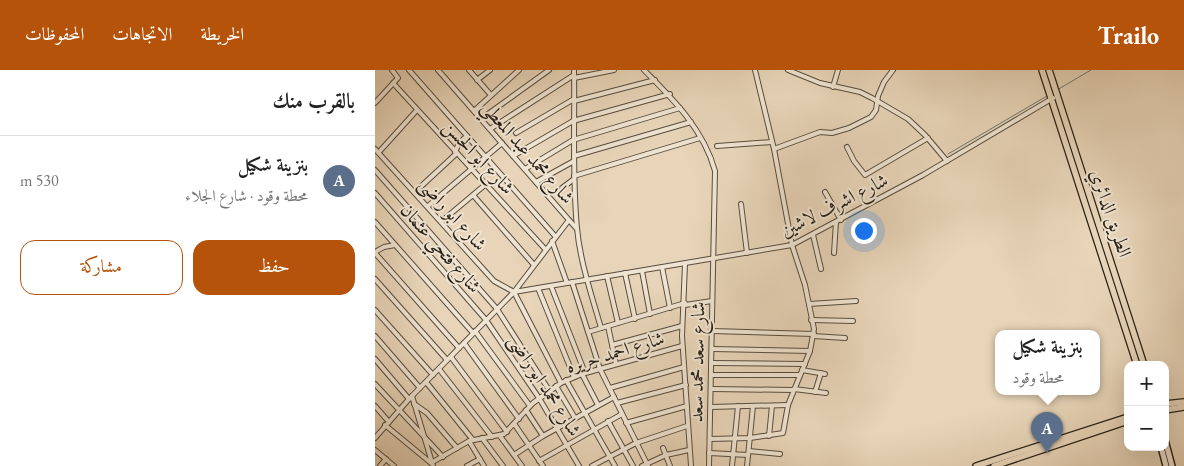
<!DOCTYPE html>
<html lang="ar">
<head>
<meta charset="utf-8">
<style>
  :root { --surface:#fff; --page:#f2f2f2; --text:#222; --muted:#767676; --line:#e0e0e0; --accent:#b45309 }
  body { margin:0; font-family:"EB Garamond",Amiri,serif; background:var(--page); color:var(--text); direction:rtl }
  .controls { position:absolute; right:15px; bottom:15px; display:grid; overflow:hidden; border-radius:10px; box-shadow:0 5px 20px #0002 }
  .controls button { width:45px; height:45px; display:grid; place-items:center; padding:0; border:0; border-bottom:1px solid var(--line); background:var(--surface); color:var(--text); font:25px sans-serif }
  .you { position:absolute; left:488px; top:160px; width:18px; height:18px; margin:-12px; border:4px solid #fff; border-radius:50%; background:#1a73e8; box-shadow:0 0 0 8px #1a73e833 }
  .badge { display:grid; place-items:center; width:32px; height:32px; border-radius:50%; background:var(--accent); color:#fff; font-size:16px; font-weight:700 }
  .pin { position:absolute; translate:-50% -41px; filter:drop-shadow(0 1px 2px #0008) }
  .pin::after { content:''; position:absolute; top:26px; width:18px; height:15px; background:inherit; clip-path:polygon(0 0,100% 0,50% 100%) }
  .popup { position:absolute; left:620px; top:260px; width:105px; height:65px; box-sizing:border-box; display:grid; place-content:center; border-radius:10px; background:var(--surface); filter:drop-shadow(0 1px 4px #0005); font-size:16px; white-space:nowrap; color:var(--muted) }
  .popup b { font-size:19px; color:var(--text) }
  .popup::after { content:''; position:absolute; left:50%; top:100%; margin-left:-10px; border:10px solid transparent; border-top-color:var(--surface) }
  .list { margin:0; padding:0; list-style:none }
  h2 { display:flex; justify-content:space-between; align-items:center; height:65px; margin:0; padding:0 20px; font-size:21px }
  h2 small { font-size:16px; font-weight:400; color:var(--muted) }
  .list li { display:grid; grid-template-columns:32px 1fr auto; gap:15px; align-items:center; box-sizing:border-box; height:90px; padding:0 20px; border-top:1px solid var(--line) }
  .list b { display:block; font-size:19px; white-space:nowrap }
  .list p { margin:0; font-size:16px; white-space:nowrap; color:var(--muted) }
  .list em { font-size:16px; font-style:normal; color:var(--muted) }
  .actions { display:flex; gap:10px; padding:15px 20px }
  .actions a { flex:1; padding:11px 0; border:1px solid var(--accent); border-radius:15px; text-align:center; font-size:18px; color:var(--accent) }
  .actions .main { background:var(--accent); color:#fff }
  .map { position:relative; flex:none; width:809px; height:396px; overflow:hidden; direction:ltr }
  header { display:flex; align-items:center; gap:30px; box-sizing:border-box; height:70px; padding:0 25px; background:var(--accent); color:#fff }
  header strong { font-size:24px }
  nav { display:flex; gap:28px; margin-inline-start:auto; font-size:18px }
  main { display:flex }
  aside { flex:1; background:var(--surface) }
  .map>svg:first-child { display:block }
  .lines { fill:none; stroke-linecap:round; stroke-linejoin:round }
  .stream { stroke:#6d7a78; stroke-width:1 }
  .street-casing { stroke:#574d3f; stroke-width:6 }
  .secondary-casing { stroke:#272016; stroke-width:8 }
  .primary-casing { stroke:#272016; stroke-width:8 }
  .street { stroke:#f0e4d2; stroke-width:4 }
  .secondary { stroke:#f0e4d2; stroke-width:5 }
  .primary { stroke:#e8d5b9; stroke-width:5.5 }
  .labels { text-anchor:middle; dominant-baseline:central; stroke-width:4; stroke-linejoin:round; paint-order:stroke }
  .street-label { font-size:19px; fill:#272016; stroke:#f0e4d2 }
</style>
</head>
<body>
<header>
<strong>Trailo</strong>
<nav><a>الخريطة</a><a>الاتجاهات</a><a>المحفوظات</a></nav>
</header>
<main>
<div class="map">
<svg width="809" height="396" viewBox="0 0 809 396">
  <rect width="100%" height="100%" fill="#e8d5b9"/>
  <filter id="stains"><feTurbulence type="fractalNoise" baseFrequency=".004" numOctaves="4"/><feColorMatrix values="0 0 0 0 .2 0 0 0 0 .09 0 0 0 0 .02 0 0 0 .5 -.17"/></filter>
  <radialGradient id="worn" r=".72"><stop offset=".6" stop-color="#630" stop-opacity="0"/><stop offset="1" stop-color="#630" stop-opacity=".3"/></radialGradient>
  <g class="lines">
    <g class="stream">
      <path d="M 682,20 L 716,0"/>
      <path d="M 573,84 L 672,26"/>
    </g>
    <defs>
      <g id="street">
        <path d="M 34,0 L 180,166"/>
        <path d="M 63,0 L 201,158"/>
        <path d="M 94,0 L 115,24"/>
        <path d="M 199,0 C 200,53 197,105 202,158 C 205,192 217,226 226,258"/>
        <path d="M 269,0 C 298,29 329,60 340,101 L 334,396"/>
        <path d="M 413,0 L 445,13 L 485,22 L 497,28 L 533,49 L 550,65 L 572,91"/>
        <path d="M 199,8 L 239,0"/>
        <path d="M 102,10 L 115,0"/>
        <path d="M 18,13 L 170,179"/>
        <path d="M 458,17 L 463,0"/>
        <path d="M 199,31 L 280,10"/>
        <path d="M 0,33 L 23,8 L 17,0"/>
        <path d="M 99,41 L 144,0"/>
        <path d="M 106,49 L 174,0"/>
        <path d="M 115,59 L 199,5"/>
        <path d="M 141,63 L 199,29"/>
        <path d="M 342,76 L 397,72"/>
        <path d="M 472,77 L 479,91 L 490,105 L 553,68"/>
        <path d="M 0,79 L 119,211 L 139,222 L 417,175 L 548,105 L 678,28"/>
        <path d="M 399,79 L 445,62 L 457,63 L 474,58 L 496,47 L 501,40 L 503,26 L 509,12 L 518,0"/>
        <path d="M 4,82 L 42,40"/>
        <path d="M 80,82 L 84,73 L 92,66"/>
        <path d="M 138,86 L 198,51 L 295,24"/>
        <path d="M 199,86 L 316,52"/>
        <path d="M 150,99 L 198,70 L 305,38"/>
        <path d="M 0,100 L 122,239 L 174,320"/>
        <path d="M 199,106 L 325,68"/>
        <path d="M 161,112 L 199,91"/>
        <path d="M 187,118 L 199,109"/>
        <path d="M 40,122 L 82,83"/>
        <path d="M 450,122 L 466,150"/>
        <path d="M 0,123 L 111,250 L 164,328 L 204,396"/>
        <path d="M 98,125 L 159,195"/>
        <path d="M 366,134 L 372,183"/>
        <path d="M 53,136 L 127,73"/>
        <path d="M 67,151 L 111,114"/>
        <path d="M 0,152 L 98,263"/>
        <path d="M 438,165 L 446,199"/>
        <path d="M 177,171 L 192,213"/>
        <path d="M 0,182 L 9,177 L 20,175"/>
        <path d="M 0,183 L 84,278"/>
        <path d="M 459,183 L 461,152"/>
        <path d="M 310,194 L 307,266 L 316,396"/>
        <path d="M 287,197 L 295,238"/>
        <path d="M 267,201 L 275,244"/>
        <path d="M 250,203 L 260,249"/>
        <path d="M 232,206 L 243,253"/>
        <path d="M 0,209 L 72,290"/>
        <path d="M 197,212 L 225,299 L 273,396"/>
        <path d="M 176,216 L 210,303"/>
        <path d="M 163,218 L 199,307"/>
        <path d="M 139,222 L 186,313"/>
        <path d="M 434,234 L 481,231"/>
        <path d="M 310,235 L 337,231"/>
        <path d="M 0,240 L 58,305"/>
        <path d="M 436,250 L 478,251"/>
        <path d="M 233,256 L 241,294"/>
        <path d="M 100,261 L 155,336"/>
        <path d="M 337,261 L 439,264"/>
        <path d="M 213,262 L 310,233"/>
        <path d="M 0,266 L 45,318"/>
        <path d="M 438,266 L 470,268"/>
        <path d="M 89,273 L 144,349"/>
        <path d="M 237,275 L 307,256"/>
        <path d="M 337,279 L 435,281"/>
        <path d="M 76,287 L 132,362"/>
        <path d="M 0,289 L 34,329"/>
        <path d="M 337,293 L 430,294"/>
        <path d="M 64,299 L 117,367"/>
        <path d="M 427,300 L 450,304"/>
        <path d="M 207,304 L 223,335"/>
        <path d="M 337,305 L 425,305"/>
        <path d="M 191,310 L 240,396"/>
        <path d="M 51,312 L 98,370"/>
        <path d="M 0,314 L 68,387"/>
        <path d="M 181,316 L 200,348"/>
        <path d="M 235,318 L 309,297"/>
        <path d="M 336,319 L 418,320"/>
        <path d="M 419,319 L 451,323"/>
        <path d="M 440,322 L 446,303"/>
        <path d="M 37,326 L 58,396"/>
        <path d="M 242,333 L 311,315"/>
        <path d="M 39,334 L 52,343 L 82,378"/>
        <path d="M 0,336 L 14,352"/>
        <path d="M 336,337 L 413,335"/>
        <path d="M 151,340 L 168,366"/>
        <path d="M 233,351 L 258,396"/>
        <path d="M 251,353 L 312,336"/>
        <path d="M 10,355 L 56,393 L 94,371 L 129,364 L 158,333 L 186,313 L 207,304 L 307,276"/>
        <path d="M 140,355 L 168,396"/>
        <path d="M 125,366 L 147,396"/>
        <path d="M 394,366 L 397,336"/>
        <path d="M 0,368 L 34,329 L 139,222 L 194,150"/>
        <path d="M 107,368 L 128,396"/>
        <path d="M 335,369 L 375,368 L 408,363 L 413,335 L 435,281 L 439,259 L 430,215 L 417,175 L 399,79 L 380,0"/>
        <path d="M 94,371 L 109,396"/>
        <path d="M 288,378 L 295,396"/>
        <path d="M 0,380 L 19,396"/>
        <path d="M 374,381 L 405,384"/>
        <path d="M 334,383 L 373,385"/>
        <path d="M 139,385 L 168,366 L 239,327"/>
        <path d="M 164,391 L 247,344"/>
        <path d="M 5,396 L 11,389"/>
        <path d="M 92,396 L 105,389"/>
        <path d="M 217,396 L 261,373 L 312,356"/>
        <path d="M 267,396 L 291,385 L 314,380"/>
        <path d="M 357,396 L 363,336"/>
        <path d="M 372,396 L 378,336"/>
      </g>
      <g id="secondary">
        <path d="M 790,370 L 797,396"/>
        <path d="M 786,377 L 791,396"/>
      </g>
      <g id="primary">
        <path d="M 667,0 L 762,295"/>
        <path d="M 674,0 L 769,295"/>
        <path d="M 790,334 L 809,332"/>
        <path d="M 790,340 L 809,337"/>
        <path d="M 601,396 L 753,347"/>
        <path d="M 619,396 L 753,351"/>
      </g>
    </defs>
    <use href="#street" class="street-casing"/>
    <use href="#secondary" class="secondary-casing"/>
    <use href="#primary" class="primary-casing"/>
    <use href="#street" class="street"/>
    <use href="#secondary" class="secondary"/>
    <use href="#primary" class="primary"/>
  </g>
  <g class="labels">
    <g class="street-label">
      <text transform="translate(153 82) rotate(49)">شارع محمد عبد المعطي</text>
      <text transform="translate(104 87) rotate(47)">شارع ابو الحسن</text>
      <text transform="translate(459 135) rotate(-27)">شارع اشرف لاشين</text>
      <text transform="translate(736 143) rotate(71)">الطريق الدائري</text>
      <text transform="translate(78 144) rotate(48)">شارع ابو راضى</text>
      <text transform="translate(66 178) rotate(49)">شارع فتحي عثمان</text>
      <text transform="translate(240 282) rotate(-17)">شارع احمد حريره</text>
      <text transform="translate(322 292) rotate(-89)">شارع سعد محمد سعد</text>
      <text transform="translate(170 315) rotate(57)">شارع محمد ابو راضى</text>
    </g>
  </g>
  <rect width="100%" height="100%" filter="url(#stains)"/>
  <rect width="100%" height="100%" fill="url(#worn)"/>
</svg>
<div class="controls">
<button>+</button>
<button>−</button>
</div>
<div class="you"></div>
<div class="pin badge" style="left:672px;top:383px;background:#5c6f8a">A</div>
<div class="popup"><b>بنزينة شكيل</b>محطة وقود</div>
</div>
<aside>
<h2>بالقرب منك<small></small></h2>
<ul class="list">
<li><span class="badge" style="background:#5c6f8a">A</span><div><b>بنزينة شكيل</b><p>محطة وقود · شارع الجلاء</p></div><em>530 m</em></li>
</ul>
<div class="actions"><a class="main">حفظ</a><a>مشاركة</a></div>
</aside>
</main>
</body>
</html>
